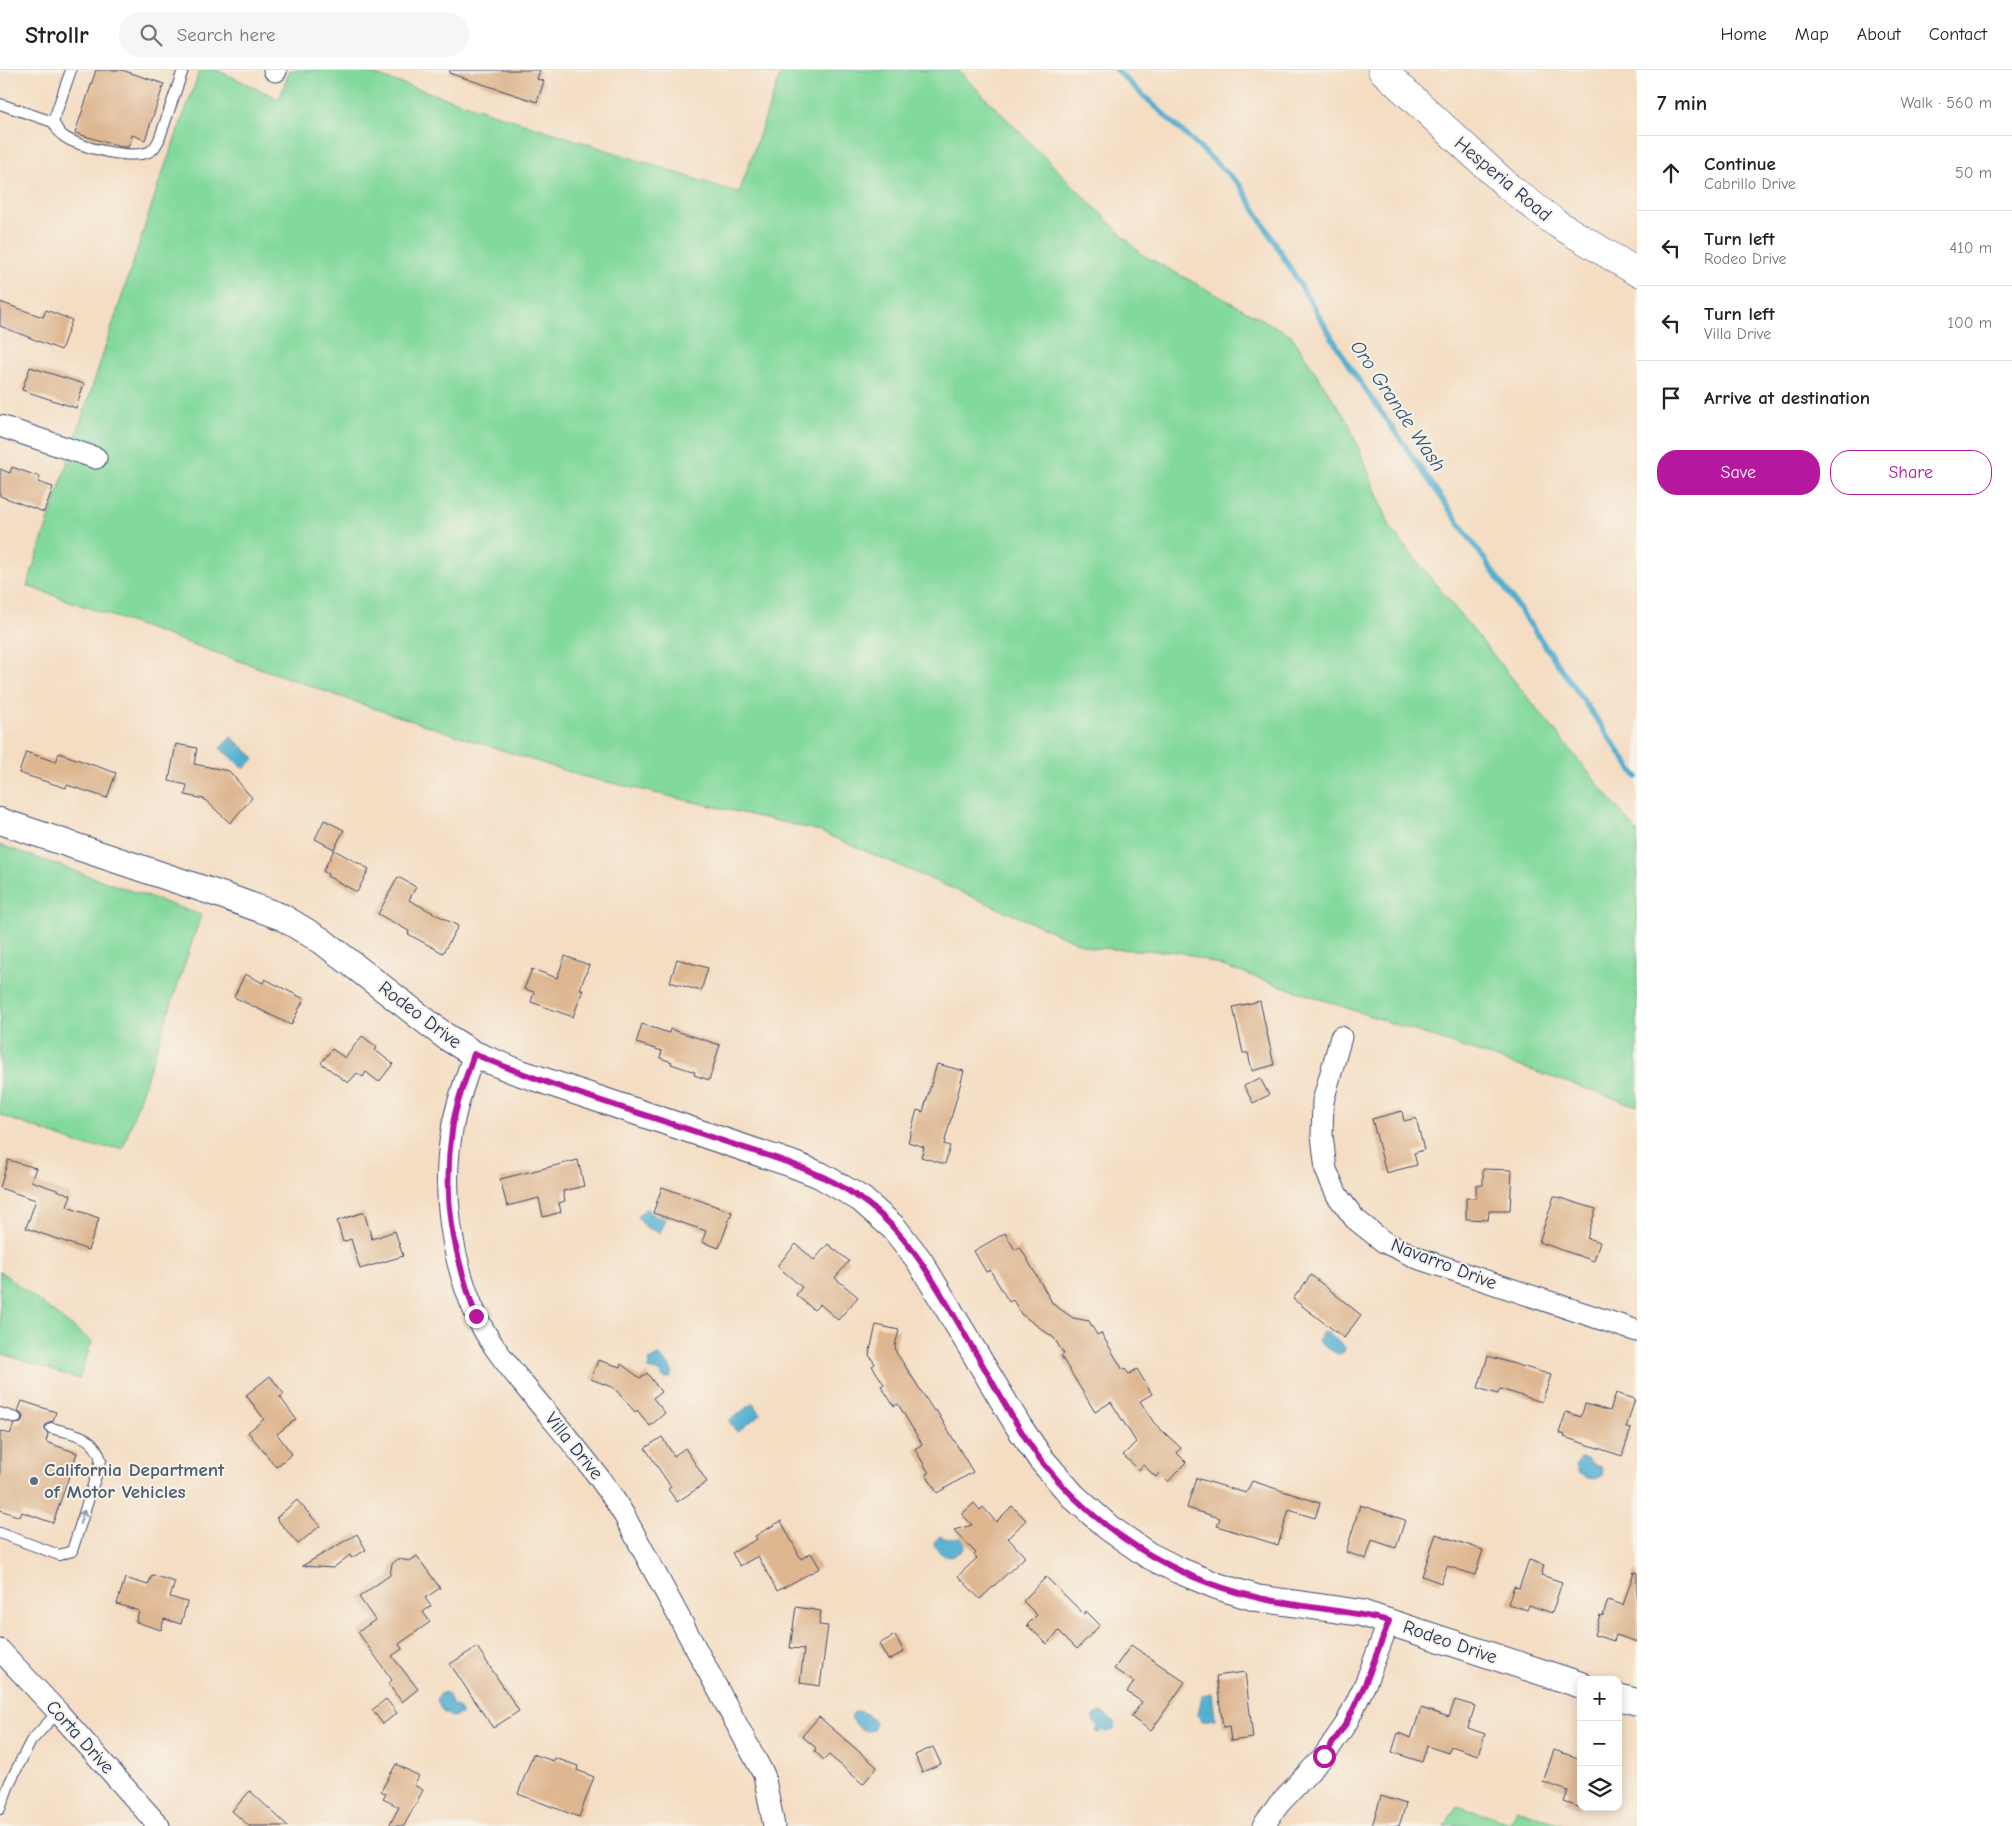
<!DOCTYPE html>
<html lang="en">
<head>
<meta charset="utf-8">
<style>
  :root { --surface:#fff; --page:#f6f6f6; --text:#222; --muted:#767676; --line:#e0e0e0; --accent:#b5179e }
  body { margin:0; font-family:"Comic Neue",sans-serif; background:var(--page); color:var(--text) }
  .controls { position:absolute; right:15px; bottom:15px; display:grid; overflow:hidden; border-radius:10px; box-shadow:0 2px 12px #0003 }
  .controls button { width:45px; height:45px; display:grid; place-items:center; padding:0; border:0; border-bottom:1px solid var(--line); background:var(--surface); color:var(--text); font:25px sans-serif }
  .stop { position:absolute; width:15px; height:15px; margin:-11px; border:4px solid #b5179e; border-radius:50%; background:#fff }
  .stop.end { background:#b5179e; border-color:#fff; box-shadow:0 1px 5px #0008 }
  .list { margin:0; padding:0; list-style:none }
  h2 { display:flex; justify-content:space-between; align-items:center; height:65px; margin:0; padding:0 20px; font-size:21px }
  h2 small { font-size:16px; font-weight:400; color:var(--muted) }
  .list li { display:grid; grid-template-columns:32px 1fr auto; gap:15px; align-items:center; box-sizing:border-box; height:75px; padding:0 20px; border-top:1px solid var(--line) }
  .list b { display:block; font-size:19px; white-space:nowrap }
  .list p { margin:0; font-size:16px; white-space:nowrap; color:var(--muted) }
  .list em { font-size:16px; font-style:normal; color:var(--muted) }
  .actions { display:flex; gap:10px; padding:15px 20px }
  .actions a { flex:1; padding:11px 0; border:1px solid var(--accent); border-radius:20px; text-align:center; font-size:18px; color:var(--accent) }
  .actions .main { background:var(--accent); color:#fff }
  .icon { flex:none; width:28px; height:28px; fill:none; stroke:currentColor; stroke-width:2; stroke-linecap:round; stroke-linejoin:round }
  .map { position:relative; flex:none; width:1637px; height:1756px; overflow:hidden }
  header { display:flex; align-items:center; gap:30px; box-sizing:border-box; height:70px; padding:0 25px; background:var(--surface); border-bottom:1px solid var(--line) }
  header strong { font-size:24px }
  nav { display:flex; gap:28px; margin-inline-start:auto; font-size:18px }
  .search { width:350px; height:45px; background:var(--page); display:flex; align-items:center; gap:12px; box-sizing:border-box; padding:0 18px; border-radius:28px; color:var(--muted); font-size:19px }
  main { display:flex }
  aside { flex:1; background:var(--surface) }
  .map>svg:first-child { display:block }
  .green { fill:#82d99c; stroke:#4e847d }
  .water { fill:#52afd0; stroke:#366f97 }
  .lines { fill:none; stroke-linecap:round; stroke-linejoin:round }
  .stream { stroke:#52afd0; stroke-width:5.5 }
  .building { fill:#deb690 }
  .service-casing { stroke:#3c496d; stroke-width:12 }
  .minor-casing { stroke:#3c496d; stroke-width:23 }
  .tertiary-casing { stroke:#3c496d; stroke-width:28 }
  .secondary-casing { stroke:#3c496d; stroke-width:29 }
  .service { stroke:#fff; stroke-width:10 }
  .minor { stroke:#fff; stroke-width:21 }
  .tertiary { stroke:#fff; stroke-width:26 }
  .secondary { stroke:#fff; stroke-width:28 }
  .oneway { stroke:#8d97ae }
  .route { stroke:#b5179e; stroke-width:6 }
  .service-dot { fill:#5c6f8a; stroke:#f7f3e8; stroke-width:2 }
  .labels { text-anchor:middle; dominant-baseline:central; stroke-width:4; stroke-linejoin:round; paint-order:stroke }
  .street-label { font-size:19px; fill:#1b2f5e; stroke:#f7f3e8 }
  .service-label { font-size:19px; font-weight:bold; fill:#4e5e75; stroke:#f7f3e8; text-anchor:start }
  .water-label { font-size:20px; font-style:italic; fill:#2c5580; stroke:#f7f3e8 }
</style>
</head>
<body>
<header>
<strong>Strollr</strong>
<div class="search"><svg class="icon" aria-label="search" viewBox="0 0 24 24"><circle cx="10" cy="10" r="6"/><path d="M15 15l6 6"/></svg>Search here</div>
<nav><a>Home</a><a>Map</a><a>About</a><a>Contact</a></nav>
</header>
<main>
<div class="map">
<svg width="1637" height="1756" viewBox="0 0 1637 1756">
  <rect width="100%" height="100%" fill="#f7f3e8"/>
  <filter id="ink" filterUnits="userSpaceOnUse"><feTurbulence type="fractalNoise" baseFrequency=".02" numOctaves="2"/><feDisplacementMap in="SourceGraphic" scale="10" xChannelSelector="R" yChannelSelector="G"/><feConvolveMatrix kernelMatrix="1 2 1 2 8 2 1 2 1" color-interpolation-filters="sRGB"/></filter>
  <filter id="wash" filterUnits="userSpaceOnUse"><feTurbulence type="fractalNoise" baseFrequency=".0096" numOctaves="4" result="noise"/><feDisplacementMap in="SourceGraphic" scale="20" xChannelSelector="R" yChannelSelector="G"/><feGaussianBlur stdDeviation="1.12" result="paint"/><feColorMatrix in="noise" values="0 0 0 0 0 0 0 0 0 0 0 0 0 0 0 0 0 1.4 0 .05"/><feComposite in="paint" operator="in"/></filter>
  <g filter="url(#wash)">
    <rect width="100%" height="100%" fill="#f4ddc2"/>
    <g class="green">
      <path d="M 200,0 L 217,0 L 279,29 L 290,0 L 360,0 L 739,123 L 782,0 L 958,0 L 1141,184 L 1291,265 L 1348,352 L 1391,459 L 1637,762 L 1637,1036 L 1181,882 L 1091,878 L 816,760 L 581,706 L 367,636 L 27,516 L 161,107 Z"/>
      <path d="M 0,775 L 201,845 L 123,1078 L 85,1076 L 0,1045 Z"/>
      <path d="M 0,1201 L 92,1272 L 79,1309 L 0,1283 Z"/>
      <path d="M 1457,1736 L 1510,1753 L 1516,1739 L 1566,1756 L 1444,1756 Z"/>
    </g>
    <g class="water">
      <path d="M 231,667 L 255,688 L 244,699 L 220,678 Z"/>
      <path d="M 646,1138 L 654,1146 L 665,1149 L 660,1163 L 647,1158 L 637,1147 Z"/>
      <path d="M 1322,1263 L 1328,1263 L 1343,1275 L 1345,1277 L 1344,1282 L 1338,1284 L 1320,1274 L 1318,1269 Z"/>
      <path d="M 658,1286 L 668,1294 L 673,1304 L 670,1308 L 665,1309 L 657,1301 L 648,1299 L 649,1290 Z"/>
      <path d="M 753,1333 L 761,1344 L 737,1362 L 729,1351 Z"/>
      <path d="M 1581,1388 L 1587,1389 L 1591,1394 L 1601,1397 L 1603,1405 C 1595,1412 1586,1408 1578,1403 L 1575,1396 Z"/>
      <path d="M 940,1466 L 948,1469 L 961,1468 L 965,1474 L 963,1480 L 951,1487 C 943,1486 934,1480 934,1472 Z"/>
      <path d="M 445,1622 L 449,1625 L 453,1636 L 457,1636 L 462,1644 L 452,1647 L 443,1642 L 437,1631 L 440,1624 Z"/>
      <path d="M 1212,1623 L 1215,1649 L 1202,1651 L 1199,1648 L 1198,1645 L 1202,1625 Z"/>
      <path d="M 855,1641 C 864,1641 871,1646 875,1654 L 873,1660 C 864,1664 854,1655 851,1646 Z"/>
      <path d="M 1101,1642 L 1115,1652 L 1114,1660 L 1107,1662 L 1103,1660 L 1099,1663 L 1096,1662 L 1098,1656 L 1094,1653 L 1093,1647 L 1096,1644 Z"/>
    </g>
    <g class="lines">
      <path class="stream" d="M 1116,0 L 1240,115 L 1351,299 L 1637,707"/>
    </g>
    <g id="blocks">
      <g class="building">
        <path d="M 96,0 L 122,0 L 164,14 L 145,70 L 132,65 L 128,77 L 121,77 L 75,63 Z"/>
        <path d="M 450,0 L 540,0 L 537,9 L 544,11 L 537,32 L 449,3 Z"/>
        <path d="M 0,232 L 43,247 L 46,240 L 72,250 L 61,280 L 0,256 Z"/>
        <path d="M 30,297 L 84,314 L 76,338 L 22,320 Z"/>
        <path d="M 12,397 L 40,407 L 38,412 L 53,417 L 44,442 L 0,426 L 0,399 L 10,403 Z"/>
        <path d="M 176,674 L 197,678 L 194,694 L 229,701 L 252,728 L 230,753 L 204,729 L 185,725 L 187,715 L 169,711 Z"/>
        <path d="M 26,682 L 56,692 L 59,683 L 116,703 L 107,728 L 67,715 L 66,718 L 19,703 Z"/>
        <path d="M 324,750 L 344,760 L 334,779 L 315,769 Z"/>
        <path d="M 334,780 L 369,799 L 357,822 L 327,806 L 328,804 L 323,801 Z"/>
        <path d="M 398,807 L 416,817 L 409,830 L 458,856 L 443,883 L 408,864 L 409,861 L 378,844 Z"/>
        <path d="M 565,886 L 589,895 L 580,919 L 583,920 L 573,947 L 531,932 L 534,922 L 524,919 L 532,899 L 557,908 Z"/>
        <path d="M 677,889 L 708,898 L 701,921 L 670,912 Z"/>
        <path d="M 245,904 L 263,913 L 265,909 L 304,929 L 291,955 L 234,927 Z"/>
        <path d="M 1260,931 L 1274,995 L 1252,1001 L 1248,983 L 1243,983 L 1233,937 Z"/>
        <path d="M 642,954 L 669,963 L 670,959 L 720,975 L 709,1010 L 694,1005 L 695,1002 L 671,994 L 672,992 L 660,988 L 662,981 L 636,973 Z"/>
        <path d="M 362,966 L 377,977 L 375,980 L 393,994 L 379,1012 L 366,1002 L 363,1007 L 357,1003 L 348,1013 L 321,993 L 332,979 L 345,988 Z"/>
        <path d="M 937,994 L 964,1001 L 944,1074 L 950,1076 L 945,1094 L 921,1087 L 924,1077 L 908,1072 L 917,1040 L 923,1042 Z"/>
        <path d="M 1260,1008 L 1269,1025 L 1253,1033 L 1244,1016 Z"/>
        <path d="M 1402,1041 L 1404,1051 L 1416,1048 L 1424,1080 L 1414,1083 L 1417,1095 L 1386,1103 L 1372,1049 Z"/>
        <path d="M 8,1090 L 36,1098 L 31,1111 L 71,1125 L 67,1137 L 99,1148 L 88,1180 L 26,1158 L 36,1130 L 0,1118 Z"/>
        <path d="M 578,1090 L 584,1116 L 563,1121 L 565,1131 L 559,1133 L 561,1142 L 543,1147 L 539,1128 L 507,1136 L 500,1109 Z"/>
        <path d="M 1483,1099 L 1512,1100 L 1510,1141 L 1489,1141 L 1488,1150 L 1466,1149 L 1466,1128 L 1476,1128 L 1476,1115 L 1483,1115 Z"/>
        <path d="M 662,1117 L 732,1142 L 719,1178 L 702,1172 L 706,1161 L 653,1143 Z"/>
        <path d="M 1554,1126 L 1596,1139 L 1587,1168 L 1600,1172 L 1594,1191 L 1539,1172 Z"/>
        <path d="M 364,1142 L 372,1169 L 395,1161 L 403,1186 L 360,1199 L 351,1169 L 343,1172 L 337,1151 Z"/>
        <path d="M 1005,1163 L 1015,1180 L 1020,1177 L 1053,1234 L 1073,1248 L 1089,1251 L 1097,1265 L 1101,1263 L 1123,1300 L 1125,1299 L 1129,1304 L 1137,1299 L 1152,1324 L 1140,1331 L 1154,1353 L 1181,1378 L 1177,1383 L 1186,1392 L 1168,1412 L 1159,1403 L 1156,1407 L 1143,1395 L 1139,1400 L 1123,1385 L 1136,1372 L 1111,1332 L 1095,1342 L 1061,1286 L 1064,1284 L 1054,1268 L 1021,1244 L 1013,1230 L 1009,1232 L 990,1200 L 986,1202 L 974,1181 Z"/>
        <path d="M 796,1174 L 814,1190 L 828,1174 L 849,1191 L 835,1208 L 858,1227 L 838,1250 L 820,1234 L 814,1240 L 796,1225 L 802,1217 L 777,1196 Z"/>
        <path d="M 1311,1205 L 1361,1245 L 1344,1268 L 1293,1229 Z"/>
        <path d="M 876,1255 L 899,1260 L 895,1276 L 896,1282 L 934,1341 L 936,1340 L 973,1402 L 937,1423 L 926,1404 L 929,1403 L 915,1379 L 922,1374 L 898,1334 L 894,1336 L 881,1316 L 884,1314 L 872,1296 L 875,1294 L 869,1285 Z"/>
        <path d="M 1488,1286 L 1551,1305 L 1542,1332 L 1500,1319 L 1498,1324 L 1478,1318 Z"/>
        <path d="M 598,1290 L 620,1297 L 621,1294 L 640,1308 L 647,1303 L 661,1322 L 653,1328 L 665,1343 L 650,1356 L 637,1340 L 635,1342 L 614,1318 L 591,1309 Z"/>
        <path d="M 270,1306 L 284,1324 L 280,1327 L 296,1349 L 277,1364 L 292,1384 L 276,1397 L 248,1362 L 264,1349 L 246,1325 Z"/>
        <path d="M 1616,1323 L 1635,1329 L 1626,1358 L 1631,1359 L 1622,1386 L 1564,1367 L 1565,1365 L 1559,1363 L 1566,1342 L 1581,1347 L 1585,1334 L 1610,1341 Z"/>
        <path d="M 22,1331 L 56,1342 L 53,1351 L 49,1352 L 45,1356 L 45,1360 L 48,1364 L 46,1372 L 77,1383 L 53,1453 L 22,1442 L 20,1447 L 0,1440 L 0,1361 L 10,1364 L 14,1354 L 21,1353 L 23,1346 L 18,1341 Z"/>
        <path d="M 662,1367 L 674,1386 L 685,1378 L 707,1412 L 677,1432 L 668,1419 L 671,1417 L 645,1378 Z"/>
        <path d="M 1196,1408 L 1246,1423 L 1252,1411 L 1320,1433 L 1315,1448 L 1289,1440 L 1278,1475 L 1217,1456 L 1220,1448 L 1187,1438 Z"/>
        <path d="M 297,1430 L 320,1456 L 298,1474 L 276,1448 Z"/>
        <path d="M 974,1433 L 980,1440 L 983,1437 L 996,1452 L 1012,1436 L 1026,1450 L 1008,1468 L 1025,1487 L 980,1529 L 958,1506 L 977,1488 L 974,1485 L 976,1483 L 954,1460 L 972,1455 L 962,1444 Z"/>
        <path d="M 1360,1435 L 1405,1450 L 1396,1478 L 1372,1470 L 1366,1489 L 1346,1482 Z"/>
        <path d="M 781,1451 L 801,1489 L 811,1483 L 820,1498 L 777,1521 L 758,1486 L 740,1496 L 732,1483 L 757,1469 L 755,1466 Z"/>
        <path d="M 357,1464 L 366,1480 L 351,1488 L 350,1485 L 333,1498 L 302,1496 Z"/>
        <path d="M 1436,1464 L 1483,1480 L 1475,1505 L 1447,1496 L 1441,1513 L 1422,1506 Z"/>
        <path d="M 417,1486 L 440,1518 L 425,1528 L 431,1536 L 423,1542 L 430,1552 L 399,1574 L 402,1579 L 392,1586 L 418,1619 L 402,1632 L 388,1614 L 392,1610 L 358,1562 L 375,1550 L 359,1527 L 390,1505 L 392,1494 L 398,1489 L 410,1491 Z"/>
        <path d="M 1529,1490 L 1544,1495 L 1541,1505 L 1562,1512 L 1552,1543 L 1529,1535 L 1527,1540 L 1508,1534 L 1514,1516 L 1519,1518 Z"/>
        <path d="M 1634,1502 L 1637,1503 L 1637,1572 L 1616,1565 L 1614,1571 L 1594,1565 L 1600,1545 L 1603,1546 L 1608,1530 L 1623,1535 Z"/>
        <path d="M 152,1505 L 175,1512 L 170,1527 L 187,1532 L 181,1554 L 164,1549 L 161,1560 L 136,1552 L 139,1541 L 117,1534 L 125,1508 L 148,1515 Z"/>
        <path d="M 1046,1507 L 1084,1544 L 1086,1541 L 1100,1555 L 1077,1579 L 1059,1561 L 1047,1574 L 1027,1555 L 1037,1545 L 1023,1531 Z"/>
        <path d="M 796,1537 L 821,1541 L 819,1555 L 828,1556 L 820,1616 L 800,1613 L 804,1579 L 790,1578 Z"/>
        <path d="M 895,1565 L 904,1582 L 888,1590 L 879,1574 Z"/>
        <path d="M 1131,1575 L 1185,1612 L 1151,1661 L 1131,1647 L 1142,1632 L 1127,1622 L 1134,1612 L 1114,1599 Z"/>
        <path d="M 477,1577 L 519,1641 L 493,1658 L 450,1594 Z"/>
        <path d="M 1245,1602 L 1253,1668 L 1231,1671 L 1229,1656 L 1223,1657 L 1216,1606 Z"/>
        <path d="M 386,1629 L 397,1643 L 383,1654 L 372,1640 Z"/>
        <path d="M 1455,1630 L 1475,1636 L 1468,1658 L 1485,1664 L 1478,1685 L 1451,1676 L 1448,1683 L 1427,1676 L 1422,1692 L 1392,1682 L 1398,1663 L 1411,1668 L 1421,1638 L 1449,1647 Z"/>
        <path d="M 819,1647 L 877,1697 L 863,1714 L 829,1685 L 824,1690 L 814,1681 L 816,1678 L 802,1666 Z"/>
        <path d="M 933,1677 L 941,1694 L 922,1702 L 915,1685 Z"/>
        <path d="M 1554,1680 L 1581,1689 L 1581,1738 L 1564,1732 L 1568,1721 L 1543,1712 Z"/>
        <path d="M 533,1684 L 553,1691 L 555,1688 L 578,1696 L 577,1700 L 594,1707 L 579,1747 L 518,1724 Z"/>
        <path d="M 396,1694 L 419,1706 L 414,1715 L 423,1720 L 404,1756 L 389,1756 L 399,1737 L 383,1729 L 386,1724 L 381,1721 Z"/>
        <path d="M 250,1721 L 288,1756 L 249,1756 L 232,1741 Z"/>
        <path d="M 1381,1726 L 1406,1734 L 1399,1756 L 1372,1756 Z"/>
      </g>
    </g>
  </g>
  <g filter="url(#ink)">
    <use href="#blocks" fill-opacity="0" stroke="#3c496d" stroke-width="1"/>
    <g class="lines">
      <defs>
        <g id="service">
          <path d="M 0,34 L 53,52 L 71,0"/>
          <path d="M 53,52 C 56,56 58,62 62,65 C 75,77 137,92 152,80 C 155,78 157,73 159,70 L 183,0"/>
          <path d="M 0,1343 L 16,1348"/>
          <path d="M 0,1463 L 59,1485 L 72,1481 L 101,1390 C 94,1364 73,1364 51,1358"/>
          <path d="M 0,1739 L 10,1712 L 31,1671 L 58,1642"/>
        </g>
        <g id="minor">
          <path d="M 274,0 L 276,1"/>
          <path d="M 0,356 L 96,388"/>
          <path d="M 1341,967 L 1323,1031 L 1322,1065 L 1326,1100 L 1337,1125 L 1355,1149 L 1384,1172 L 1420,1189 L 1637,1261"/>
          <path d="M 474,984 C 466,1009 456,1034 452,1060 C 441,1120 451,1189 476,1245 C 487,1270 506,1293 523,1314 C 558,1357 596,1398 624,1445 L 764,1705 L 774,1756"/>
          <path d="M 0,1580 L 58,1642 L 159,1756"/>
          <path d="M 1263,1756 L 1279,1734 L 1324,1686 L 1347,1652 L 1366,1612 L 1389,1551"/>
        </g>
        <g id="tertiary">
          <path d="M 0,751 L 224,826 L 282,847 L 322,871 L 445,966 L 474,984 L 515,1001 L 792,1094 L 820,1105 L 861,1129 L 894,1158 L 919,1190 L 1019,1357 L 1041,1389 L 1073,1426 L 1109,1458 L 1148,1485 L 1178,1500 L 1217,1516 L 1256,1528 L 1361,1543 L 1581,1615"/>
          <path d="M 1618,1627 L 1637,1632"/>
        </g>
        <path id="secondary" d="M 1382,0 L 1510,118 L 1556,153 L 1637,202"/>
      </defs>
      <use href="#service" class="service-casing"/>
      <use href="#minor" class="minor-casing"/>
      <use href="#tertiary" class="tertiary-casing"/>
      <use href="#secondary" class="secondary-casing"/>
      <use href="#service" class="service"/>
      <use href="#minor" class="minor"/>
      <use href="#tertiary" class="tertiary"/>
      <use href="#secondary" class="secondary"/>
    </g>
    <defs><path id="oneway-shaft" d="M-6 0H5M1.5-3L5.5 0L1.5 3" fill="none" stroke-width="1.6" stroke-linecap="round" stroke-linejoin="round" transform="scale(1.25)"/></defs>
    <use class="oneway" href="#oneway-shaft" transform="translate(82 1447) rotate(-72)"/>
  </g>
  <g class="lines" filter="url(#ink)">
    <path class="route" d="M 476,1246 C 454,1184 442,1128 452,1061 C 455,1035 466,1009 474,984 C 554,1018 638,1042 720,1070 C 768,1086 819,1099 861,1129 C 915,1167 945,1232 978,1287 C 998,1321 1016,1357 1040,1389 C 1093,1458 1171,1507 1255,1527 C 1300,1538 1345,1539 1389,1551 L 1366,1612 L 1347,1652 L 1324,1686"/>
  </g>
  <circle class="service-dot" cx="34" cy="1411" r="5"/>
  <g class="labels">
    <g class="street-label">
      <text transform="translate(1503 109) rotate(40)">Hesperia Road</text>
      <text transform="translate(420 945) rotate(37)">Rodeo Drive</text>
      <text transform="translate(1444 1194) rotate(21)">Navarro Drive</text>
      <text transform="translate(574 1376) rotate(51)">Villa Drive</text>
      <text transform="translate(1450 1572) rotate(19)">Rodeo Drive</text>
      <text transform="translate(80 1667) rotate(48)">Corta Drive</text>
    </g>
    <g class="service-label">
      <text x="44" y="1400">California Department<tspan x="44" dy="22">of Motor Vehicles</tspan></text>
    </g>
    <g class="water-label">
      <text transform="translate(1398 336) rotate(56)">Oro Grande Wash</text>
    </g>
  </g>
</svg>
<div class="controls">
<button>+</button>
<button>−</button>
<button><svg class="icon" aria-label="layers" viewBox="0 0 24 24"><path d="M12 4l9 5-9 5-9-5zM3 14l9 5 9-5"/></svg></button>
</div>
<div class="stop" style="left:1324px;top:1686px"></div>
<div class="stop end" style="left:476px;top:1246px"></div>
</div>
<aside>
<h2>7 min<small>Walk · 560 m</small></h2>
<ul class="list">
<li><svg class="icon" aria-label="ahead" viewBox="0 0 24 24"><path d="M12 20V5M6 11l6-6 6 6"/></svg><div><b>Continue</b><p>Cabrillo Drive</p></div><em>50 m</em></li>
<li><svg class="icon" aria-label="left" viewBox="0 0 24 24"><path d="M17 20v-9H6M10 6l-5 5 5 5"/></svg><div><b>Turn left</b><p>Rodeo Drive</p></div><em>410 m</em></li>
<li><svg class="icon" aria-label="left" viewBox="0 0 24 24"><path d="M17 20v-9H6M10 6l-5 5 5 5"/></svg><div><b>Turn left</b><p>Villa Drive</p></div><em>100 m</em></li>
<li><svg class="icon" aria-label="arrive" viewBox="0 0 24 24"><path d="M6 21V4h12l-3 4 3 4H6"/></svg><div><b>Arrive at destination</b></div></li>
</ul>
<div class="actions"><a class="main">Save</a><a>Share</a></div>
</aside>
</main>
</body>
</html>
